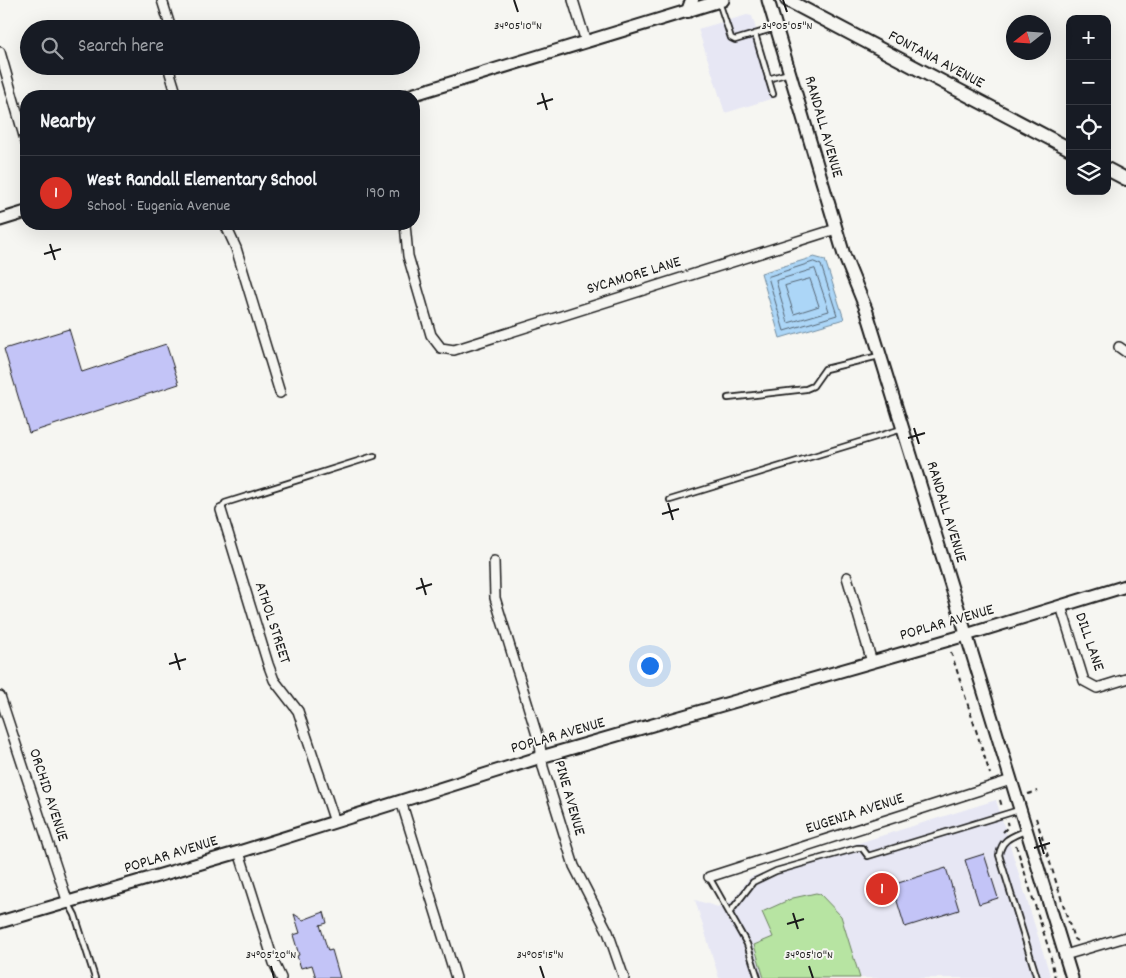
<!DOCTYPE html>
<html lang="en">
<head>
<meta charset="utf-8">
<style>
  :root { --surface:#171b24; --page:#20242c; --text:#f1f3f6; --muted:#9ea1a6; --line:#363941; --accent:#d93025 }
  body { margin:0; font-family:Dekko,sans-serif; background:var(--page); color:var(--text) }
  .controls { position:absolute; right:15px; top:15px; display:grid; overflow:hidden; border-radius:10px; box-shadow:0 5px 20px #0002 }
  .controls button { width:45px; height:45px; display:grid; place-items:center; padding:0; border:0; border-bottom:1px solid var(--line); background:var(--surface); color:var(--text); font:25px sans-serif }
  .compass { position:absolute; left:1006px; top:15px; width:45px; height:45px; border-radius:50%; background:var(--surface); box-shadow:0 5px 20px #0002; rotate:253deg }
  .you { position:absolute; left:649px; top:665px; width:18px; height:18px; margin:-12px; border:4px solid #fff; border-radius:50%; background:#1a73e8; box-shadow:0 0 0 8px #1a73e833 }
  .badge { display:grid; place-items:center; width:32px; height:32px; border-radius:50%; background:var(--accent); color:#fff; font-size:16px; font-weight:700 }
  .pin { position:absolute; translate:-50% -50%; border:2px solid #fff; box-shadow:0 1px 5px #0006 }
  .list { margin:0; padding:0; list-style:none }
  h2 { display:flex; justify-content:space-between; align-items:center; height:65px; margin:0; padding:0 20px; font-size:21px }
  h2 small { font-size:16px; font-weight:400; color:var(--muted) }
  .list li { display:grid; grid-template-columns:32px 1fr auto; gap:15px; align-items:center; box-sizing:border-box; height:75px; padding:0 20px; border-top:1px solid var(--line) }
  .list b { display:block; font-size:19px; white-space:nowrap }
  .list p { margin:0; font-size:16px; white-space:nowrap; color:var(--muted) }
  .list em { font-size:16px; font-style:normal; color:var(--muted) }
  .icon { flex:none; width:28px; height:28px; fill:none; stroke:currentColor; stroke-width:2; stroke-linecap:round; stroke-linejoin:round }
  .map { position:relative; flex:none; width:1126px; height:978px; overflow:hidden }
  .search { position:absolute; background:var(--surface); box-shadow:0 5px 20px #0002; left:20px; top:20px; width:400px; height:55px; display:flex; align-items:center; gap:12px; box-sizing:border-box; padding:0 18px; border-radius:28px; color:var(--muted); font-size:19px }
  .panel { position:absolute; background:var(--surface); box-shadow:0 5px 20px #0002; left:20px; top:90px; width:400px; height:140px; border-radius:20px }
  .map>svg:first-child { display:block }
  .built { fill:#e7e7f4 }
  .green { fill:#b7e4a2; stroke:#6a805f }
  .water { fill:#acd6f7; stroke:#728c9f }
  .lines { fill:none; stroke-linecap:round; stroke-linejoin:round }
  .shore { stroke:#566674; stroke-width:1 }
  .building { fill:#c3c4f7; stroke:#1c1c1c }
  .service-casing { stroke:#1c1c1c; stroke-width:8 }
  .minor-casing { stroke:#1c1c1c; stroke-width:12 }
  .tertiary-casing { stroke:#1c1c1c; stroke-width:15 }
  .secondary-casing { stroke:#1c1c1c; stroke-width:16 }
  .path { stroke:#1c1c1c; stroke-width:2; stroke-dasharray:5 4; stroke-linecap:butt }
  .service { stroke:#f6f6f2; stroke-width:4.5 }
  .minor { stroke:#f6f6f2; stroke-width:9 }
  .tertiary { stroke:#f6f6f2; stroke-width:11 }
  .secondary { stroke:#f6f6f2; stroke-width:12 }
  .ticks { fill:none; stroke:#1c1c1c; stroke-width:2 }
  .labels { text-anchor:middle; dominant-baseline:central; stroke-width:4; stroke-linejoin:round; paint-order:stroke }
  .street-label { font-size:16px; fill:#1c1c1c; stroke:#f6f6f2 }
  .ticks-label { font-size:12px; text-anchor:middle; fill:#1c1c1c; stroke:#f6f6f2; stroke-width:4; stroke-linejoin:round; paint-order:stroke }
</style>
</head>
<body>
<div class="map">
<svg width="1126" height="978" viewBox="0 0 1126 978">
  <rect width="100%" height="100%" fill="#f6f6f2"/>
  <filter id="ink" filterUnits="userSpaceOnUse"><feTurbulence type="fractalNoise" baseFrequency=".02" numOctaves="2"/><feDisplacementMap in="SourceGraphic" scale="10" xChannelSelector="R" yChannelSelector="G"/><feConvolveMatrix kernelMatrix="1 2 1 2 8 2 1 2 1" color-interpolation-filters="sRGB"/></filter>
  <g filter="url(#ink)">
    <g class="built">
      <path d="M 747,15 L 752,16 L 777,97 L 725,113 L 698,29 Z"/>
      <path d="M 996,800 L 1051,978 L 719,978 L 695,900 L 718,907 L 732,901 L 750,877 Z"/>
    </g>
    <path class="green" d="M 816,893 L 820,894 L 841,916 L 860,978 L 764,978 L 754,945 L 773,937 L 762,912 L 793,898 Z"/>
    <path class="water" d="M 814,257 L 825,260 L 844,319 L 780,338 L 761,273 Z"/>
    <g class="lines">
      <g class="shore">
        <path d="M 814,262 L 821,265 L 837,315 L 784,331 L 768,277 Z"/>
        <path d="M 815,269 L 829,311 L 788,323 L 776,281 Z"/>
        <path d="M 810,279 L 819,306 L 794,314 L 785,286 Z"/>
      </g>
    </g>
    <g class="building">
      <path d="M 69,329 L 82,372 L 166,344 L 179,384 L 29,433 L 4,349 Z"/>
      <path d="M 984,854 L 998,898 L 979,904 L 965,860 Z"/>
      <path d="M 946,868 L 959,910 L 905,927 L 892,885 Z"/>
      <path d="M 324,912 L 327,923 L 320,925 L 328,951 L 332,950 L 340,978 L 316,978 L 312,965 L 301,968 L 297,956 L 299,955 L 293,935 L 300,933 L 294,914 L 303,920 Z"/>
    </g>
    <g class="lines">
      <defs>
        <g id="service">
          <path d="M 719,2 L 731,38 L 735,40 L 775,28"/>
          <path d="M 755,34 L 773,94"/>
          <path d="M 768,79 L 789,73"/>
          <path d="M 728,398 L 806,389 L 813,386 L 825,369 L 879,356"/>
          <path d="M 670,500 L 902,429"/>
          <path d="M 221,510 L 225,503 L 374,456"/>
          <path d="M 1025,831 C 1011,837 1002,839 999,855 L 1037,978"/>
          <path d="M 709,877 L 747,944 L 758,978"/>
          <path d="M 69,904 L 75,915 L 95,978"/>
          <path d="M 730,912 L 753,882 L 776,871 L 857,848 L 862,848 L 868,856 L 1019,810"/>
        </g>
        <g id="minor">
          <path d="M 162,0 L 171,29"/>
          <path d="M 573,0 L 586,42"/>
          <path d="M 0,52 L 26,143"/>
          <path d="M 171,66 L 170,73 L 177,96"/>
          <path d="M 225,224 L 236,248 L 280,393"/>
          <path d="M 405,224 L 408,256 L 431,335 L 441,348 L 454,350 L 836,229"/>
          <path d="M 1119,347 L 1126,352"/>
          <path d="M 221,510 L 268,664 L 274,680 L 298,711 L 335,822"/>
          <path d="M 494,561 L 495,598 L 540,745 L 543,767 L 574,866 L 608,932 L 624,978"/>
          <path d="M 847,577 L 872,662"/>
          <path d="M 1061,606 L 1084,681 L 1097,688 L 1126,679"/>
          <path d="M 0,696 L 68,903"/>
          <path d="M 401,801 L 456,978"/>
          <path d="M 239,852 L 274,963 L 281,978"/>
          <path d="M 709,877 L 1011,780"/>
          <path d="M 1065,955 L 1126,937"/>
        </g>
        <g id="tertiary">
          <path d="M 768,0 L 844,255 L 866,309 L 1072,978"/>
          <path d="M 408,96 L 723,0"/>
          <path d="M 0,220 L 26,212"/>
          <path d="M 0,922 L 239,852 L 541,757 L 966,635 L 1126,586"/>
        </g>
        <g id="secondary">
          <path d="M 787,0 L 1070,149"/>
          <path d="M 688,11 L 692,0"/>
          <path d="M 1107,169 L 1126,179"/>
        </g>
      </defs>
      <use href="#service" class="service-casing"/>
      <use href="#minor" class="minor-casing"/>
      <use href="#tertiary" class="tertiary-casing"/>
      <use href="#secondary" class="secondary-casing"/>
      <g class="path">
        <path d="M 363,96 L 373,93"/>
        <path d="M 951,652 L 990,774"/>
        <path d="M 1028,794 L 1038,791"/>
        <path d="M 1000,800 L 1002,807"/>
        <path d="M 1036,818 L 1074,939 L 1077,941"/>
        <path d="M 1003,832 L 1008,827 L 1007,822"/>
        <path d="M 1016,845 L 1050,953 L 1055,978"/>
      </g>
      <use href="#service" class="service"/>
      <use href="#minor" class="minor"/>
      <use href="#tertiary" class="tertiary"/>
      <use href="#secondary" class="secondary"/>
    </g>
  </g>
  <path class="ticks" d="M 514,0 L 518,12M 783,0 L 787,12M 542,93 L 547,110M 537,104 L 553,99M 50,244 L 55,260M 44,254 L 61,249M 914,428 L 919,444M 908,438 L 925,433M 668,503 L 673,520M 662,514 L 679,509M 421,578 L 426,595M 416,589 L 432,584M 175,653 L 180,670M 169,664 L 186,659M 1039,837 L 1044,854M 1034,848 L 1050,843M 793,913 L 798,929M 787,924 L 804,919M 271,966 L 274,978M 540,966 L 544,978M 809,966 L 813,978"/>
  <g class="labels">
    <g class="street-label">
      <text transform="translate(936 60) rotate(28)">FONTANA AVENUE</text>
      <text transform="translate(823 127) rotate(74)">RANDALL AVENUE</text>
      <text transform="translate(634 276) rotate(-17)">SYCAMORE LANE</text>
      <text transform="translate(946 512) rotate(73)">RANDALL AVENUE</text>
      <text transform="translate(272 623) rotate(72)">ATHOL STREET</text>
      <text transform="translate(947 623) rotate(-16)">POPLAR AVENUE</text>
      <text transform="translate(1089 642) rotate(71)">DILL LANE</text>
      <text transform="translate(558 736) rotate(-16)">POPLAR AVENUE</text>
      <text transform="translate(48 795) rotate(72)">ORCHID AVENUE</text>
      <text transform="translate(569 798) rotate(74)">PINE AVENUE</text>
      <text transform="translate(855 814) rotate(-18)">EUGENIA AVENUE</text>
      <text transform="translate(171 855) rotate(-17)">POPLAR AVENUE</text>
    </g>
  </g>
  <g class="ticks-label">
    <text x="518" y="29">34°05'10"N</text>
    <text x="787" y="29">34°05'05"N</text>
    <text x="271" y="958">34°05'20"N</text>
    <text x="540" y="958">34°05'15"N</text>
    <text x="809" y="958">34°05'10"N</text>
  </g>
</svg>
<div class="controls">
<button>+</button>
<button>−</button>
<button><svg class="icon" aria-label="locate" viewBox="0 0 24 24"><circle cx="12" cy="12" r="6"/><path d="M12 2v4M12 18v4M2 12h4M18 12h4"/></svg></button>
<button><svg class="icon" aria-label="layers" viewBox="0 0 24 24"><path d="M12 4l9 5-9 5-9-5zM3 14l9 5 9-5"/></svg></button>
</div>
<svg class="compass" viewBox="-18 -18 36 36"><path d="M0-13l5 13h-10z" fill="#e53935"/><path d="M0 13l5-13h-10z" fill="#9ea1a6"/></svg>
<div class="you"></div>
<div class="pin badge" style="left:882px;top:889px">1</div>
<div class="search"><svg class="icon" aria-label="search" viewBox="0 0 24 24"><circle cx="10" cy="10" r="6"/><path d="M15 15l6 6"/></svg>Search here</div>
<section class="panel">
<h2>Nearby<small></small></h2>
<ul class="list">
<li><span class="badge">1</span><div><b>West Randall Elementary School</b><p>School · Eugenia Avenue</p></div><em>190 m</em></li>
</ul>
</section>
</div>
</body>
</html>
